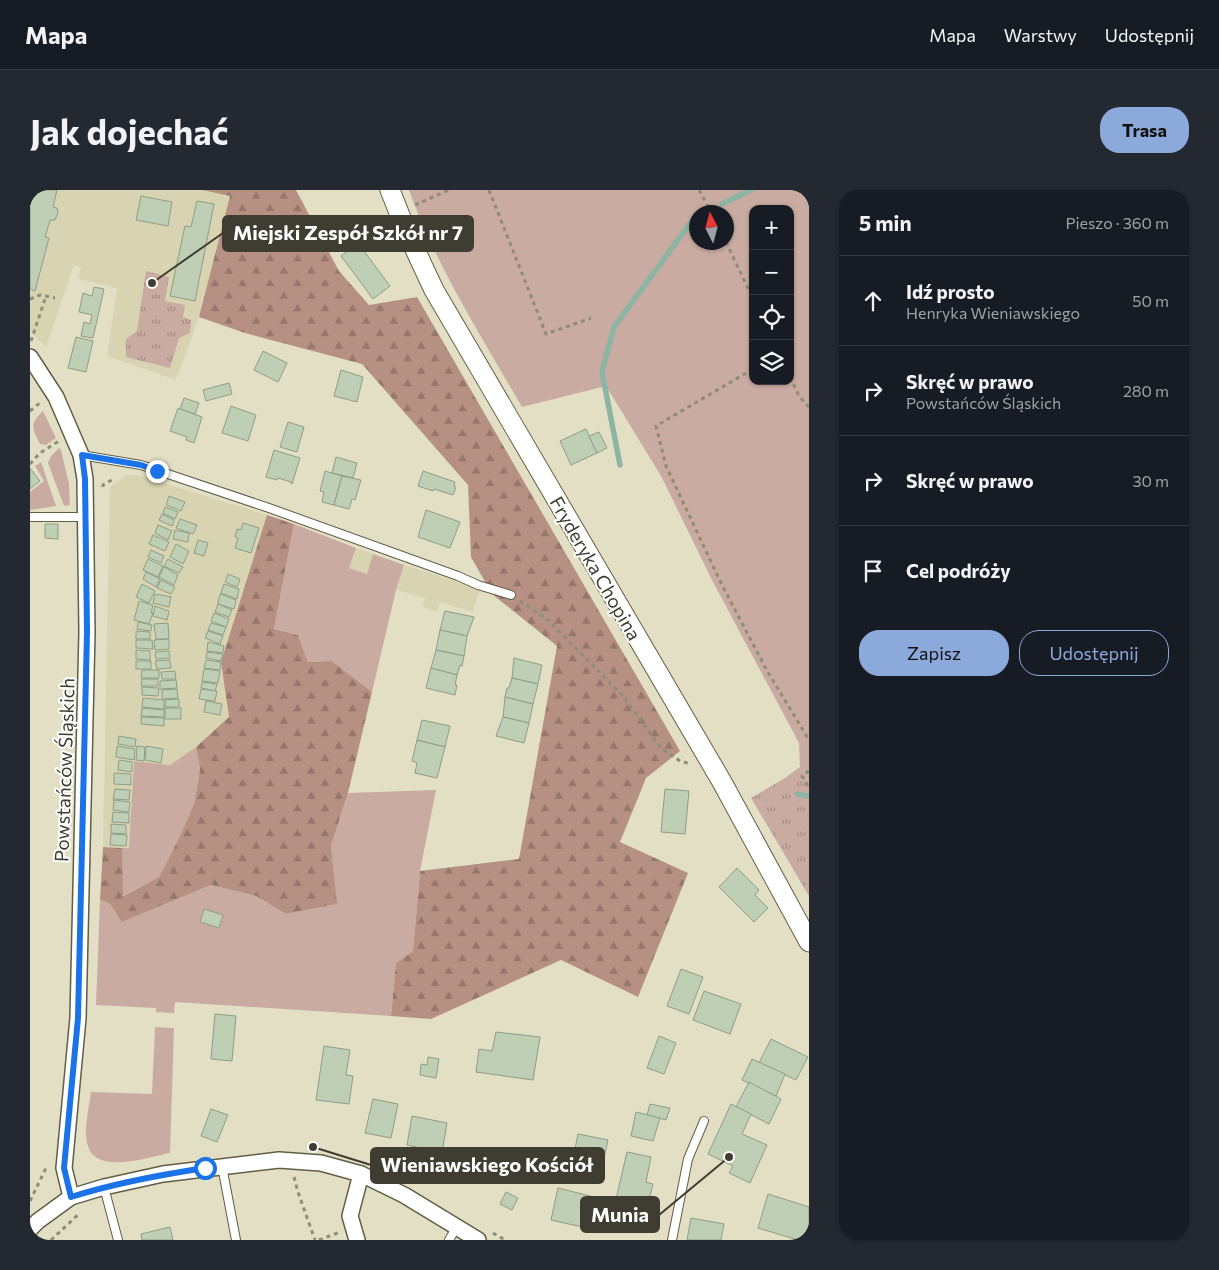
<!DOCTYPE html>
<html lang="pl">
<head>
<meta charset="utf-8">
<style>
  :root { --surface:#171b24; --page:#242831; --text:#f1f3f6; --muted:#9ea1a6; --line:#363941; --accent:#8ca9db }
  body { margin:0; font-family:Commissioner,sans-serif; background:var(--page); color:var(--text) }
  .controls { position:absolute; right:15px; top:15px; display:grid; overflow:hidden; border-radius:10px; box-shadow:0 1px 4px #0004 }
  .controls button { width:45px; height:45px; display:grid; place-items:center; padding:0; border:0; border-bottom:1px solid var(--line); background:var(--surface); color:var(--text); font:25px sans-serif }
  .compass { position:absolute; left:659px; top:15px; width:45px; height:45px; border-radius:50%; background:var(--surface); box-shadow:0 1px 4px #0004; rotate:354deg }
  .stop { position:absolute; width:15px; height:15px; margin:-11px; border:4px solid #1a73e8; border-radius:50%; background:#fff }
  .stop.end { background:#1a73e8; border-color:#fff; box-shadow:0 1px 5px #0008 }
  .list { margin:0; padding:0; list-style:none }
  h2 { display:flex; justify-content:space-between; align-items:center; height:65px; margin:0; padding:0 20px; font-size:21px }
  h2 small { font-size:16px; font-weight:400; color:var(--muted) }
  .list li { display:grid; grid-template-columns:32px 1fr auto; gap:15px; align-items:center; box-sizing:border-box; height:90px; padding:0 20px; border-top:1px solid var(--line) }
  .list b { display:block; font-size:19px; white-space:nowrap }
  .list p { margin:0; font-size:16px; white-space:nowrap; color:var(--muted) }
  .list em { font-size:16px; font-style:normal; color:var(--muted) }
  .actions { display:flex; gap:10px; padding:15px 20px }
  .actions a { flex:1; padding:11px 0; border:1px solid var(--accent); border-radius:20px; text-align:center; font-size:18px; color:var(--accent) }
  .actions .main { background:var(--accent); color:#111 }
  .icon { flex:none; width:28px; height:28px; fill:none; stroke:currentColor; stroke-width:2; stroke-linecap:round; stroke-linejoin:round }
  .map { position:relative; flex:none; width:779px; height:1050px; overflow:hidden; border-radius:20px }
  header { display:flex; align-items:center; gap:30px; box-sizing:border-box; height:70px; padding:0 25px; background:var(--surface); border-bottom:1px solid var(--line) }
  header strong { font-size:24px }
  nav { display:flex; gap:28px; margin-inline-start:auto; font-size:18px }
  .intro { display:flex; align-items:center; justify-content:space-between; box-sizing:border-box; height:120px; padding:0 30px }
  h1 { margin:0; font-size:35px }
  .button { padding:12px 22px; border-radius:20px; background:var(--accent); color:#111; font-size:18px; font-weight:700 }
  main { display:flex; gap:30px; padding:0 30px }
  aside { flex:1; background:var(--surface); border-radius:20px; box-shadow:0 1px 4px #0004 }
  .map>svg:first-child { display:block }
  .built { fill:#d8d4b1 }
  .green { fill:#c9aba2; fill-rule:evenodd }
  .forest { fill:url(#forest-firs) }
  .park { fill:url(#park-tufts) }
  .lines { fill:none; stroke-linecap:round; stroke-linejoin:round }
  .stream { stroke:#8db5a3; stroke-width:5.5 }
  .building { fill:#bfcfb6; stroke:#8e9d86 }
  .service-casing { stroke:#615e46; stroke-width:10 }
  .minor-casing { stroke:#615e46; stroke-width:18 }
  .tertiary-casing { stroke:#615e46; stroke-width:21 }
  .path { stroke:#8f8c79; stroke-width:3; stroke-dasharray:4 4; stroke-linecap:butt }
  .service { stroke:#fff; stroke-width:8 }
  .minor { stroke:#fff; stroke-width:15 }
  .tertiary { stroke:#fff; stroke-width:19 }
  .route { stroke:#1a73e8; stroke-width:6 }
  .labels { text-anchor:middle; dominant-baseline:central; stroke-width:4; stroke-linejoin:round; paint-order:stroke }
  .street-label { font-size:19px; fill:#3f3d32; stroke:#fff }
  .leader { fill:none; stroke:#3f3d32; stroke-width:2 }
  .callout-dot { fill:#3f3d32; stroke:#fff; stroke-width:2 }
  .callout { fill:#3f3d32; stroke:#3f3d32; stroke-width:2 }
  .callout-label { font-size:20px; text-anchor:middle; font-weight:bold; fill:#fff }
</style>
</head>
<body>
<header>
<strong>Mapa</strong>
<nav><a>Mapa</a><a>Warstwy</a><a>Udostępnij</a></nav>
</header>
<div class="intro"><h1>Jak dojechać</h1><a class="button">Trasa</a></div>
<main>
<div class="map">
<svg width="779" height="1050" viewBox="0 0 779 1050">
  <defs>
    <pattern id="forest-firs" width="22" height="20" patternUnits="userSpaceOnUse" patternTransform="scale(1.25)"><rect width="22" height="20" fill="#b79084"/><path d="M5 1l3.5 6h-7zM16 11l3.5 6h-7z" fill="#96776d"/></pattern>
    <pattern id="park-tufts" width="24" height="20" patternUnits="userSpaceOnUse" patternTransform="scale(1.25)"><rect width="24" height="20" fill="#c9aba2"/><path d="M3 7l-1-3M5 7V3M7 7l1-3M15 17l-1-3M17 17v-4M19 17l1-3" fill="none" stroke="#a58c85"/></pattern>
  </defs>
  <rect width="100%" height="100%" fill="#e3dfc4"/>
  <g class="built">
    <path d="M 0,0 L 172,0 L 200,6 L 169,127 L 146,190 L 77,166 L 87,98 L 48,89 L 51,77 L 44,75 L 16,157 L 0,141 Z"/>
    <path d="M 97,285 L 107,285 L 237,325 L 191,472 L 199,527 L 166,557 L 140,575 L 104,571 L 99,658 L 73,657 L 80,297 Z"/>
    <path d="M 326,358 L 343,364 L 337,384 L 319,378 Z"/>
    <path d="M 374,375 L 450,399 L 443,422 L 410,412 L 407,422 L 392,417 L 395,408 L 366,400 Z"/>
  </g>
  <g class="green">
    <path d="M 379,0 L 779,0 L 779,590 L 770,577 L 769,553 L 682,390 L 631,286 L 576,196 L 492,217 C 451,146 407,77 379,0 ZM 723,19 L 760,19 L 760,191 L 723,191 ZM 666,22 L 696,22 L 696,52 L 666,52 Z"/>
    <path d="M 13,221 L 26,248 L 16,255 L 10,254 C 1,236 0,234 13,221 Z"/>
    <path d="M 29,258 L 31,260 L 39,294 L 40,315 L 34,316 L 18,273 L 21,266 Z"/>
    <path d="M 11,272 L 26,316 L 0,320 L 0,302 L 14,291 L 5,276 Z"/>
    <path d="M 264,334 L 326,358 L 319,378 L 337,384 L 343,364 L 374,375 L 366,400 L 342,502 L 302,471 L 278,472 L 268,445 L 244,439 Z"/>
    <path d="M 166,557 L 170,579 L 164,614 L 148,650 L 129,687 L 92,706 L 92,658 L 99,658 L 104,571 L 140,575 Z"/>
    <path d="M 406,600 L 390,681 L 383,761 L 366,773 L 361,826 L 145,812 L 144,823 L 126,822 L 126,818 L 66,815 L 70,710 L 79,713 L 92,732 L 181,695 L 226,706 L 256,724 L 306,714 L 301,656 L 318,603 Z"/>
    <path d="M 125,837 L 144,838 L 140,963 C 119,967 66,985 58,956 C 53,942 59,917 61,902 L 122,904 Z"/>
  </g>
  <g class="forest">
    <path d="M 172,0 L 266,0 L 309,81 L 339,115 L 387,107 L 650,561 L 616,588 L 590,652 L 658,683 L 608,807 L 531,770 L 401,829 L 361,826 L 366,773 L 383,761 L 390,681 L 489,669 L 527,456 L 462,404 L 441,367 L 438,295 L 332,174 L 215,143 L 169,127 L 200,6 Z"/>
    <path d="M 237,325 L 264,334 L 244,439 L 268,445 L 278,472 L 302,471 L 342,502 L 318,603 L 301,656 L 307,714 L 256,724 L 226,706 L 181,695 L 92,732 L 79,713 L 70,710 L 73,657 L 92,658 L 93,706 L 129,687 L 148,650 L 164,614 L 170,579 L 166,557 L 199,527 L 191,472 Z"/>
  </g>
  <g class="park">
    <path d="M 116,81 L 139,87 L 135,111 L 155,115 L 153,127 L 161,130 L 160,143 L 149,148 L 140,178 L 96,167 L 96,149 L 107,141 Z"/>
    <path d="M 770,577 L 779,590 L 779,706 L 721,608 L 755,588 Z"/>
  </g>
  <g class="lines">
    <g class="stream">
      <path d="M 692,14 L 721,0"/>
      <path d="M 590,275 L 572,182 L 584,137 L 664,28 L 666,27"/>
      <path d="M 767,604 L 779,606"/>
    </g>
  </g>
  <g class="building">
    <path d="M 0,0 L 27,0 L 23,17 L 27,18 L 28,22 L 25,30 L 20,30 L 15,47 L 19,48 L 5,101 L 0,99 Z"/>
    <path d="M 111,6 L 142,12 L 138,36 L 106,30 Z"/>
    <path d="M 167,11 L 184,14 L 165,111 L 140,106 L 155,36 L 161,37 Z"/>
    <path d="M 328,53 L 360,96 L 343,109 L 311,66 Z"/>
    <path d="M 64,97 L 74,99 L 63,148 L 51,146 L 54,132 L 60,134 L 62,125 L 49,122 L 53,103 L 62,106 Z"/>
    <path d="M 46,147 L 63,151 L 56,182 L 38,178 Z"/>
    <path d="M 233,161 L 257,173 L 248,192 L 224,180 Z"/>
    <path d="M 311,180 L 333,187 L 327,212 L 304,206 Z"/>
    <path d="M 199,193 L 202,204 L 176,211 L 173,200 Z"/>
    <path d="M 154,208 L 169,213 L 165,224 L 150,219 Z"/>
    <path d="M 201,216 L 226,225 L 218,251 L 192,243 Z"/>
    <path d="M 148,218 L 172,227 L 164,253 L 156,250 L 157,247 L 140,241 Z"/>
    <path d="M 258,232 L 274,237 L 267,262 L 250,257 Z"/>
    <path d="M 556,239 L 567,263 L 541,275 L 530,251 Z"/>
    <path d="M 569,242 L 577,258 L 567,263 L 559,246 Z"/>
    <path d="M 244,260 L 270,268 L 262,294 L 261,292 L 248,288 L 247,290 L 236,287 Z"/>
    <path d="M 306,267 L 327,273 L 323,288 L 302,283 Z"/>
    <path d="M 0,278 L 10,291 L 0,299 Z"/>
    <path d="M 295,281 L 312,286 L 304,315 L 292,312 L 294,302 L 290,301 Z"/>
    <path d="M 393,281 L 425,292 L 424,296 L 426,297 L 423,305 L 404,299 L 403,301 L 388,296 Z"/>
    <path d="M 312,286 L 331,290 L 325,310 L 322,309 L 319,319 L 304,315 Z"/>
    <path d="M 139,306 L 155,312 L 151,321 L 136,315 Z"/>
    <path d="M 135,317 L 148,322 L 145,329 L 133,323 Z"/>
    <path d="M 396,320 L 430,332 L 420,358 L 388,347 Z"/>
    <path d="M 132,324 L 144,330 L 142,336 L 129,330 Z"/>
    <path d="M 150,329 L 167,335 L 163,344 L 146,338 Z"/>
    <path d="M 213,333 L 229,338 L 221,363 L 205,358 L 208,348 L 205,347 L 207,339 L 211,340 Z"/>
    <path d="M 15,334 L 28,334 L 28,349 L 15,348 Z"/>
    <path d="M 128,335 L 142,341 L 138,350 L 125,343 Z"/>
    <path d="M 145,340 L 159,343 L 158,352 L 143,349 Z"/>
    <path d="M 123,345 L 139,352 L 135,361 L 119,354 Z"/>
    <path d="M 168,350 L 178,353 L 174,366 L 164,363 Z"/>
    <path d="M 146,354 L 159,361 L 153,374 L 140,367 Z"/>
    <path d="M 121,360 L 134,366 L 131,373 L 118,367 Z"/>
    <path d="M 118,369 L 133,376 L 128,387 L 113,380 Z"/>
    <path d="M 138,369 L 153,377 L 149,383 L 134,376 Z"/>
    <path d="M 134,377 L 148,385 L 144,395 L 129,387 Z"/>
    <path d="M 116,382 L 130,389 L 126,397 L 113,389 Z"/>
    <path d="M 198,384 L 210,389 L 207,397 L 195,392 Z"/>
    <path d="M 131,390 L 145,397 L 141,404 L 127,398 Z"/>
    <path d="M 112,394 L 125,401 L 119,413 L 106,407 Z"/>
    <path d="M 194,394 L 209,399 L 207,409 L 191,403 Z"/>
    <path d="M 125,404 L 141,407 L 139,417 L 123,413 Z"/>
    <path d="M 190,404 L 206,410 L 204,419 L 188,414 Z"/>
    <path d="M 109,411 L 123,415 L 121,423 L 123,423 L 119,434 L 104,430 Z"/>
    <path d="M 188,414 L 202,420 L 199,427 L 185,422 Z"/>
    <path d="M 125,416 L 139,421 L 137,430 L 123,426 Z"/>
    <path d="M 415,421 L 444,427 L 437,446 L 410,440 Z"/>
    <path d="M 184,423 L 199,429 L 196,437 L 181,431 Z"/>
    <path d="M 108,432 L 122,435 L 121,441 L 107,439 Z"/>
    <path d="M 138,433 L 139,449 L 126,449 L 124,434 Z"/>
    <path d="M 181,433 L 196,437 L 193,445 L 178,440 Z"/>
    <path d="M 410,440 L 437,446 L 434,466 L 406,460 Z"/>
    <path d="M 106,441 L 120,442 L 120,449 L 106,449 Z"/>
    <path d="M 178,441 L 193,446 L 190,454 L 175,448 Z"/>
    <path d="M 139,449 L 139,459 L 125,460 L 124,450 Z"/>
    <path d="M 106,450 L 122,450 L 123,459 L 106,458 Z"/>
    <path d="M 178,452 L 194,456 L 193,463 L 177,461 Z"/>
    <path d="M 106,460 L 120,461 L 120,470 L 106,469 Z"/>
    <path d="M 406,460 L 434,466 L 432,476 L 430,475 L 427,485 L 401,478 Z"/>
    <path d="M 139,461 L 140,468 L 126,469 L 125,462 Z"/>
    <path d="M 177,462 L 193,464 L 191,471 L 176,468 Z"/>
    <path d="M 484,468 L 512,475 L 508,494 L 482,488 Z"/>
    <path d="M 140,470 L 141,478 L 127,479 L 125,471 Z"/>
    <path d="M 176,470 L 191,472 L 190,480 L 174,478 Z"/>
    <rect x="106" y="471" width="15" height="8"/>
    <path d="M 401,478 L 427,485 L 425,495 L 427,495 L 425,505 L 396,498 Z"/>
    <path d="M 174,479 L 190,481 L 188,493 L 172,491 Z"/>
    <path d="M 112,480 L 129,480 L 129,488 L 111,488 Z"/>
    <path d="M 145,481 L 146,489 L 132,489 L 131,482 Z"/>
    <path d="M 482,488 L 508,494 L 503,514 L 475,507 L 477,498 L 479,498 Z"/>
    <path d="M 112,489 L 128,489 L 128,496 L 111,496 Z"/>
    <path d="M 146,490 L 147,498 L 130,499 L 130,491 Z"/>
    <path d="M 172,492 L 187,494 L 185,501 L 171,498 Z"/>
    <path d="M 112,497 L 129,498 L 128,506 L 112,505 Z"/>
    <path d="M 147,499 L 148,508 L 132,509 L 132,500 Z"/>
    <path d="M 171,499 L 187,501 L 185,511 L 169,509 Z"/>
    <path d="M 475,507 L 503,514 L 499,533 L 473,527 Z"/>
    <path d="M 113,508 L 134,510 L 134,519 L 112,517 Z"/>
    <path d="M 149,509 L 149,517 L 135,517 L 135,510 Z"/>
    <path d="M 176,511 L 192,514 L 190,525 L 174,522 Z"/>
    <path d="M 112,518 L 134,520 L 134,527 L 111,526 Z"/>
    <rect x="135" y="518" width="16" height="11"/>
    <path d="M 111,527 L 134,528 L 134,536 L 111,534 Z"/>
    <path d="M 473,527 L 499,533 L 494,553 L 466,546 Z"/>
    <path d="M 392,530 L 420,536 L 415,557 L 387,550 Z"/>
    <path d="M 89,546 L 106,549 L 105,557 L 88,554 Z"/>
    <path d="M 387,550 L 415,557 L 407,588 L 385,583 L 387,573 L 382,571 Z"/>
    <path d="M 87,556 L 105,559 L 104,570 L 86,567 Z"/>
    <path d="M 107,556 L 115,557 L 114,571 L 106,570 Z"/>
    <path d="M 116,556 L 133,559 L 131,573 L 115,570 Z"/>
    <path d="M 89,570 L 102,572 L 102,582 L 88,580 Z"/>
    <path d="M 84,583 L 101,584 L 101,595 L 84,594 Z"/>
    <path d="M 85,599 L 100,600 L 99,610 L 83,609 Z"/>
    <path d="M 635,599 L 659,601 L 655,644 L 631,642 Z"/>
    <path d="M 84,610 L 100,612 L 99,622 L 83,620 Z"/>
    <path d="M 83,622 L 99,623 L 99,633 L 82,632 Z"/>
    <path d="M 81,634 L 96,635 L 96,644 L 81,643 Z"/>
    <path d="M 81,644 L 97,645 L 96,656 L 80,655 Z"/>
    <path d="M 707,678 L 729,700 L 725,705 L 738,718 L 724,732 L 689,697 Z"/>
    <path d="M 174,719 L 193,725 L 189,738 L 170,732 Z"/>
    <path d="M 651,779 L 673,787 L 659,824 L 637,816 Z"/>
    <path d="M 674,801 L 711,814 L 700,844 L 663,830 Z"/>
    <path d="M 185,824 L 206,826 L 202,871 L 181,869 Z"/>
    <path d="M 466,842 L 510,847 L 503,890 L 446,882 L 449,859 L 462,861 Z"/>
    <path d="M 629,846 L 646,853 L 634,884 L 617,878 Z"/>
    <path d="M 741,849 L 778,867 L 766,890 L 729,873 Z"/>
    <path d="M 294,856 L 320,860 L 316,885 L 323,886 L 319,914 L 286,910 Z"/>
    <path d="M 398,867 L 409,869 L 406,888 L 390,885 L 391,874 L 397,875 Z"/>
    <path d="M 722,869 L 755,884 L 746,906 L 712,890 Z"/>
    <path d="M 719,892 L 751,909 L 739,934 L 706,917 Z"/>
    <path d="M 343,909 L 368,914 L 361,948 L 335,943 Z"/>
    <path d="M 620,914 L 640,918 L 636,930 L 617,925 Z"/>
    <path d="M 701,914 L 721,924 L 712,944 L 737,955 L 720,993 L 699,983 L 703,976 L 678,964 Z"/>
    <path d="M 181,919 L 198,925 L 187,952 L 171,946 Z"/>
    <path d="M 606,922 L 630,928 L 623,951 L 601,946 Z"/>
    <path d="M 382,926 L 417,933 L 412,963 L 377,955 Z"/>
    <path d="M 548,944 L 578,950 L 570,986 L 541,979 Z"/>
    <path d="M 597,962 L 621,967 L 616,992 L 623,994 L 614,1029 L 583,1022 Z"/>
    <path d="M 528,998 L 568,1008 L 561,1039 L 521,1030 Z"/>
    <path d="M 476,1002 L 488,1008 L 482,1020 L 470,1014 Z"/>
    <path d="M 738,1004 L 779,1017 L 779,1050 L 768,1050 L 728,1038 Z"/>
    <path d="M 661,1028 L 694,1034 L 691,1050 L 657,1050 Z"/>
    <path d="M 140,1037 L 143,1050 L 112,1050 L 111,1044 Z"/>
  </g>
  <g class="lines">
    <defs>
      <g id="service">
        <path d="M 51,265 L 111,275 L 239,318 L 428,386 L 448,395 L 481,405"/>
        <path d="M 0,327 L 54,327"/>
        <path d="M 192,976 L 206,1050"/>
        <path d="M 74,997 L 88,1050"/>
        <path d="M 419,1050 L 426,1038"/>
        <path d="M 642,1050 L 658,969 L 674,931"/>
      </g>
      <g id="minor">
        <path d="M 0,167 L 26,207 L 51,265 L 55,289 L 57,442 L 48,828 L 34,978 L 41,1007"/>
        <path d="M 0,1039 L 8,1031 L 41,1007 L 74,997 L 133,984 L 249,970 L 291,973 L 331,984 L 374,1005 L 448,1050"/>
        <path d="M 327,1050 L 320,1026 L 331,984"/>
      </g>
      <path id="tertiary" d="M 360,0 L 375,38 L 404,100 L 692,592 L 779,752"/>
    </defs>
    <use href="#service" class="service-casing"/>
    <use href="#minor" class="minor-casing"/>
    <use href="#tertiary" class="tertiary-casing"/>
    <g class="path">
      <path d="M 459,0 L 516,144 L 561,128"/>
      <path d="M 669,0 L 681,22"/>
      <path d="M 385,15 L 419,0"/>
      <path d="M 696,52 L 723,109"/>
      <path d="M 0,109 L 10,105 L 25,108"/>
      <path d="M 1,151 L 16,106"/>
      <path d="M 723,179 L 626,236 L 636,276 L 691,393 L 736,479 L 779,550"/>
      <path d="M 760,187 L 769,206 L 779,217"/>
      <path d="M 0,221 L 11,212"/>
      <path d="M 0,274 L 10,263 L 29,251"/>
      <path d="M 73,297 L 73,295 L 85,288"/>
      <path d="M 490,411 L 518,430 L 592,505 L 631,558 L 650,571 L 661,574"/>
      <path d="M 779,581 L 772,586 L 779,597"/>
      <path d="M 264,987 L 268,1002 L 285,1050"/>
      <path d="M 0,1011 L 17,976"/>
      <path d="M 463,1043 L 475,1050"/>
      <path d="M 21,1050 L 50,1023"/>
      <path d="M 289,1050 L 310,1042"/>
    </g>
    <use href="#service" class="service"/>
    <use href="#minor" class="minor"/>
    <use href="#tertiary" class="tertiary"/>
  </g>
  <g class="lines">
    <path class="route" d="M 127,281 L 111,275 L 52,265 L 55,289 L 57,442 L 48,828 L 34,978 L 41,1007 C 85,993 129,985 175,978"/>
  </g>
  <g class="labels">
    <g class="street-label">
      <text transform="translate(566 378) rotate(60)">Fryderyka Chopina</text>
      <text transform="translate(34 580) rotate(-88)">Powstańców Śląskich</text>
    </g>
  </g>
  <path class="leader" d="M122 93L193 43M283 957L341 975M699 967L629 1025"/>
  <g class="callout-dot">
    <circle cx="122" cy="93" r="5"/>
    <circle cx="283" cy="957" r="5"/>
    <circle cx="699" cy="967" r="5"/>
  </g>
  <g class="callout">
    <rect x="193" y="26" width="250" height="35" rx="5"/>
    <rect x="341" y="958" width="233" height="35" rx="5"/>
    <rect x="551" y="1007" width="78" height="35" rx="5"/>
  </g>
  <g class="callout-label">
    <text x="318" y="50">Miejski Zespół Szkół nr 7</text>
    <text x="457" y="982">Wieniawskiego Kościół</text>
    <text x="590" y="1032">Munia</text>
  </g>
</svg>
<div class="controls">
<button>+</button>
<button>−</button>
<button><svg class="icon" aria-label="locate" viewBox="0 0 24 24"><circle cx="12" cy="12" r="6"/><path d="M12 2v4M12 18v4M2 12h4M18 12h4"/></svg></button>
<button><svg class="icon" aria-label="layers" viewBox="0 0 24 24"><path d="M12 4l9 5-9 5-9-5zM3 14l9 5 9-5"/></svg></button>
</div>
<svg class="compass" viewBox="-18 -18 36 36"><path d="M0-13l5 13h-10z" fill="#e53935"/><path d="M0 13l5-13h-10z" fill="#9ea1a6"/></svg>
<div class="stop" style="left:175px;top:978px"></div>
<div class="stop end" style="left:127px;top:281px"></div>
</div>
<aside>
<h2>5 min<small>Pieszo · 360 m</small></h2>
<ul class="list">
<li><svg class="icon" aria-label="ahead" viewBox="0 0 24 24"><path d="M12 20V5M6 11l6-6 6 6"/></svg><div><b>Idź prosto</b><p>Henryka Wieniawskiego</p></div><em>50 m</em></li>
<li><svg class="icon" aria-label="right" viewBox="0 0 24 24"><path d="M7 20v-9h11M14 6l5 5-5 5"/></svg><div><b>Skręć w prawo</b><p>Powstańców Śląskich</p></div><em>280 m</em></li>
<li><svg class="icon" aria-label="right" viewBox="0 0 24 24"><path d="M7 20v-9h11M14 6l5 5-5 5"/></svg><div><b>Skręć w prawo</b></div><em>30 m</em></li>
<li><svg class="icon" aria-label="arrive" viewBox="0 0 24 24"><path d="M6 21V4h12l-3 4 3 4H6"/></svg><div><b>Cel podróży</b></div></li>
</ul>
<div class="actions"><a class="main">Zapisz</a><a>Udostępnij</a></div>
</aside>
</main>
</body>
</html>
